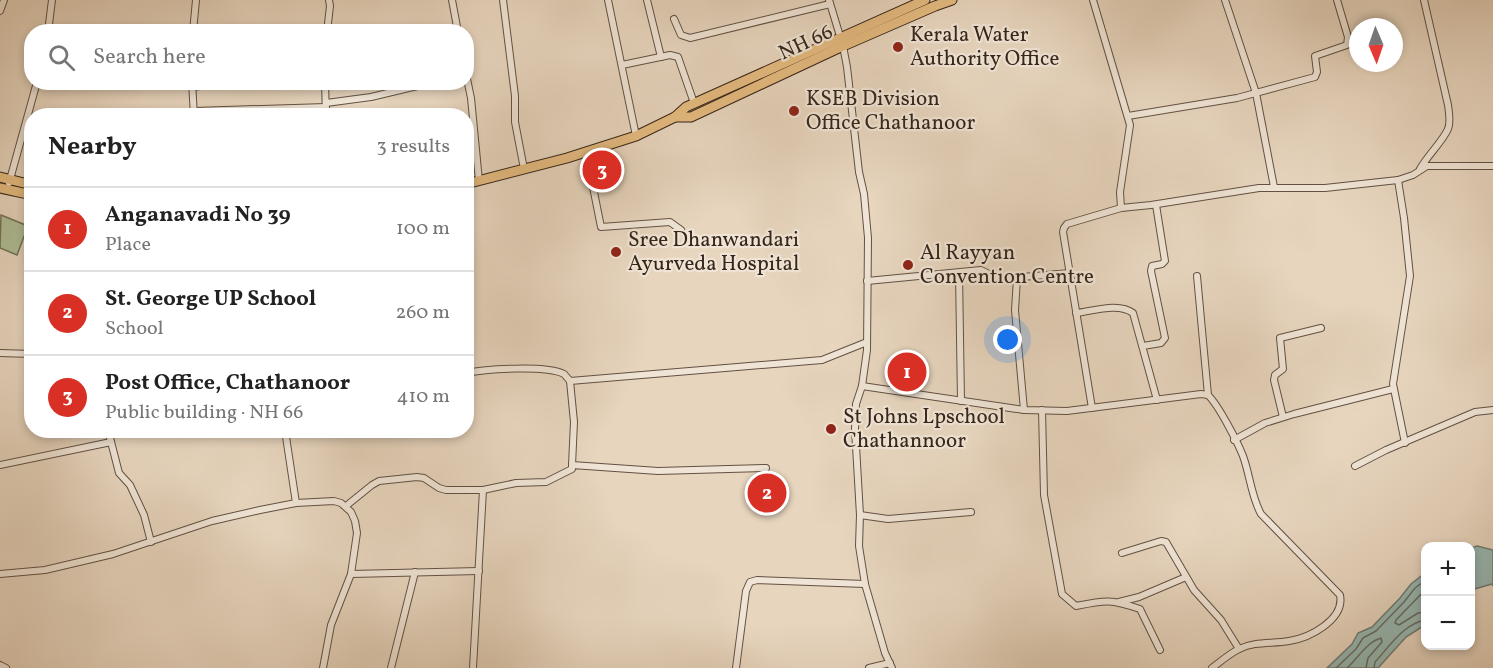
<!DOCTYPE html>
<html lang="en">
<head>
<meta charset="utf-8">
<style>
  :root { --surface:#fff; --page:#f6f6f6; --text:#222; --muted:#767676; --line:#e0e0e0; --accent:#d93025 }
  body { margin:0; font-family:Vollkorn,serif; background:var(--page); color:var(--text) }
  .controls { position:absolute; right:18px; bottom:18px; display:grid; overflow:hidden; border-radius:12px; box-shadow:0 3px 9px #0003 }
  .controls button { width:54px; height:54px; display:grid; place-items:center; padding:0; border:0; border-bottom:2px solid var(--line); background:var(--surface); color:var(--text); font:30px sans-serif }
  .compass { position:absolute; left:1349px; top:18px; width:54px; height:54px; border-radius:50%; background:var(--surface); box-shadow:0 3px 9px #0003; rotate:178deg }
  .you { position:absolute; left:1008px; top:340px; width:21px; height:21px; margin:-15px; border:4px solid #fff; border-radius:50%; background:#1a73e8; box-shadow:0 0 0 9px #1a73e833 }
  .badge { display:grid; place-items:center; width:39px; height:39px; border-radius:50%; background:var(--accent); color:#fff; font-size:20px; font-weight:700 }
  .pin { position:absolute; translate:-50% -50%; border:3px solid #fff; box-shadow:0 2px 6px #0006 }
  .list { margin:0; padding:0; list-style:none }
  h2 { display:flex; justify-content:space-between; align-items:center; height:78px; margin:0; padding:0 24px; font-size:26px }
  h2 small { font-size:20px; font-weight:400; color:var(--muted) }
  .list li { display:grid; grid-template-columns:39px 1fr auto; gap:18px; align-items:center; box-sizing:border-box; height:84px; padding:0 24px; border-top:2px solid var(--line) }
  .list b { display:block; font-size:22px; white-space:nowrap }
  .list p { margin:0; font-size:20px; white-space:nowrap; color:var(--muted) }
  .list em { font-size:20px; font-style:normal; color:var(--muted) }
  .icon { flex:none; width:33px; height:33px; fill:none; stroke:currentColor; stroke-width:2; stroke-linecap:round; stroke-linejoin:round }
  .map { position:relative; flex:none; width:1493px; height:668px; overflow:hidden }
  .search { position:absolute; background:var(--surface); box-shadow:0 3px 9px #0003; left:24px; top:24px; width:450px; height:66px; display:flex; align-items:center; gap:15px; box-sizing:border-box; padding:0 21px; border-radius:24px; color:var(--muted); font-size:22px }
  .panel { position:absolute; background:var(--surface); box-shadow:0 3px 9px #0003; left:24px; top:108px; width:450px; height:330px; border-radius:24px }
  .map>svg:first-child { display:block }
  .green { fill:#afbe96; stroke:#727258; stroke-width:1.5 }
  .water { fill:#97b8b3; stroke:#707d76; stroke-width:1.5 }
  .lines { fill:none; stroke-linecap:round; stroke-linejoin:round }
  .shore { stroke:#666e66; stroke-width:1.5 }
  .minor-casing { stroke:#625143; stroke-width:8 }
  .trunk-casing { stroke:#36251a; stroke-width:11 }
  .minor { stroke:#efe4d5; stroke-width:6 }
  .trunk { stroke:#e4ba7f; stroke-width:9 }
  .poi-dot { fill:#8f2418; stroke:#efe4d5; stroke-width:2 }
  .labels { text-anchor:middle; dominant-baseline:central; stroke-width:4.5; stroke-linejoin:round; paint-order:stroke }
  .poi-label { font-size:21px; fill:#36251a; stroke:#efe4d5; text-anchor:start }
  .street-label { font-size:21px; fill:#36251a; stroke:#efe4d5 }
</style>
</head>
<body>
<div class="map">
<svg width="1493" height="668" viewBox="0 0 1493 668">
  <rect width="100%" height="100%" fill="#e7d5be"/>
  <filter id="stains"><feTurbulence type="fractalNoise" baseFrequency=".00333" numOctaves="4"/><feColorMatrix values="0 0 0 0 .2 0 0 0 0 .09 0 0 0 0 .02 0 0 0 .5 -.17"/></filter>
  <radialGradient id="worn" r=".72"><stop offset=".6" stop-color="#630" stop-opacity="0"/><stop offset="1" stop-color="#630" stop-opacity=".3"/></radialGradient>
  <path class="green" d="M 1,215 L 28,226 L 17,255 L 0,248 Z"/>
  <g class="water">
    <path d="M 1477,546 L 1493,550 L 1493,586 L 1492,584 L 1471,590 L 1471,548 Z"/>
    <path d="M 1425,573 L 1425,625 L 1406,637 L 1378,668 L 1327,668 L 1352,644 L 1358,633 L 1372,627 L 1400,598 L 1411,584 Z"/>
  </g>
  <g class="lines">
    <g class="shore">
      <path d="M 1426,589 L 1396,620 L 1395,623 L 1399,625 L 1418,613 L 1426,612"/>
      <path d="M 1336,668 L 1356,649 L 1363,638 L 1376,631 L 1404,602 L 1415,588 L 1426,580"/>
      <path d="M 1347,668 C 1358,658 1367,642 1381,638 L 1382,642 L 1368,658 L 1366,668"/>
      <path d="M 1374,668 L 1375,662 C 1389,647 1404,623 1426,620"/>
    </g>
    <defs>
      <g id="minor">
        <path d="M 452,0 L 458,32"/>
        <path d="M 503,0 L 515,96 L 515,122 L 524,169"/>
        <path d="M 608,0 L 636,136"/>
        <path d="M 647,0 L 661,57"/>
        <path d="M 829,0 L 843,46 L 847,67 L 859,172 L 864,194 L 868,238 L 867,350 L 862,386 L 856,404 L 855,429 L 860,515 L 859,546 L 865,584 L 885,653 L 892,668"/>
        <path d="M 1093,0 L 1130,125 L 1120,192 L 1121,208"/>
        <path d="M 1225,0 L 1256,93 L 1274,187"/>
        <path d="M 0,11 L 4,0"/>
        <path d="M 674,19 L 681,35 L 690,38 L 830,4"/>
        <path d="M 48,32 L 52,0"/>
        <path d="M 193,32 L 196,0"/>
        <path d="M 327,32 L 330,6 L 329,0"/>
        <path d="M 622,65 L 670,55 L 678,57 L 694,103"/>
        <path d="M 466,74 L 471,98 L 479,181"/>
        <path d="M 192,82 L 194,116"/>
        <path d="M 325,82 L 326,116"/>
        <path d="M 192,87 L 233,82"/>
        <path d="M 326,103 L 371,97 L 434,82"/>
        <path d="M 194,111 L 326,107"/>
        <path d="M 1128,116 L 1237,98 L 1315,77 L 1317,72 L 1315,56 L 1347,45 L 1348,37 L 1337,0"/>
        <path d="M 586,152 L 601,227 L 670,222 L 681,230"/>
        <path d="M 1420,169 C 1427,156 1443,141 1448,129 C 1451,122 1449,113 1448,105 L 1424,0"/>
        <path d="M 1398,180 L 1404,218 L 1410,276 L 1393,384 L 1405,443"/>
        <path d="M 9,183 L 37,82"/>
        <path d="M 959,273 L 961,401"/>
        <path d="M 1197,276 L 1208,395"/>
        <path d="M 1017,278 L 1015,310 L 1024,410"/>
        <path d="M 867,281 L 981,270 L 999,279 L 1070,273"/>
        <path d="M 1076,313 C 1093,311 1119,302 1133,313 L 1157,400"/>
        <path d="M 1143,346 L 1161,343 L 1165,338 L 1151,271 L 1152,266 L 1162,264 L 1165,261 L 1156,205"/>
        <path d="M 0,353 L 32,354"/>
        <path d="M 466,373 C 486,369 546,365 564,374 C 564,374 570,381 570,381 L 822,360 L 867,342"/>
        <path d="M 570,381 L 574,422 L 572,465"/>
        <path d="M 862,386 L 1024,410 L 1067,411 L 1201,394 L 1208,395 C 1219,406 1237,441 1243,456 C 1250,475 1251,496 1261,514 L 1340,595 C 1345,620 1309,638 1289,641 C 1272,644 1255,641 1239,649 C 1229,654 1220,662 1212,668"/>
        <path d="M 1092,408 L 1063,232 L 1064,228 L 1067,224 L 1121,208 L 1151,205 L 1259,188 L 1325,188 L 1398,180 L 1413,175 L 1427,166 L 1493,166"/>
        <path d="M 1042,410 L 1044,495 L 1062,594 L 1076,606 C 1106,600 1110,599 1140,609 L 1160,650"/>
        <path d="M 1283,417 L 1274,380 L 1275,375 L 1283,369 L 1280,338 L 1321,328"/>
        <path d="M 108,430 L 119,473 L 130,485 L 144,515 L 151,542"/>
        <path d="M 285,430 L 296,503"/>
        <path d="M 1234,440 L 1265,423 L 1294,414 L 1393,389"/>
        <path d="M 0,465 L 111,442"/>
        <path d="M 1355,466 L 1386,450 L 1475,412 L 1493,410"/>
        <path d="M 346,506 L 372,485 L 379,481 L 417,477 L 424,478 L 439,488 L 446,490 L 483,490 L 516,483 L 546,482 L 572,469 L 572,465 L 658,471 L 766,468"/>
        <path d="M 860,515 L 888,519 L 971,512"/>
        <path d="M 1122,553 L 1161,541 L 1166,542 L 1194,590 L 1221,620 L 1239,649"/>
        <path d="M 0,574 L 45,570 L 113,554 L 212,521 L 260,510 L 296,503 L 334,501 L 341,503 L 351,512 L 355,521 L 357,533 L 351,574 L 331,625 L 323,668"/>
        <path d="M 351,574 L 479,571"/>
        <path d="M 1119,602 L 1139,597 L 1186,577"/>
        <path d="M 0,665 L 6,668"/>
        <path d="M 391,668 L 415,572"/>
        <path d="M 473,668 L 483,490"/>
        <path d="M 736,668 L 746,591 L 750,582 L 757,580 L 865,584"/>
        <path d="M 869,668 L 890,663"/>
      </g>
      <g id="trunk">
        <path d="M 675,117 L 691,117 L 843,46 L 935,6 L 952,0"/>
        <path d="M 0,177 L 32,185"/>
        <path d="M 466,184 L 567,158 L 636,136 L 675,117 L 686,107 L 925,0"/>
        <path d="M 0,188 L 32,195"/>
      </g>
    </defs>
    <use href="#minor" class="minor-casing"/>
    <use href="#trunk" class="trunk-casing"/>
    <use href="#minor" class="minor"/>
    <use href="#trunk" class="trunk"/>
  </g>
  <g class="poi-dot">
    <circle cx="898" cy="47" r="6"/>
    <circle cx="794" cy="111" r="6"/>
    <circle cx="616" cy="252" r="6"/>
    <circle cx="908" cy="265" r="6"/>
    <circle cx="831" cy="429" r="6"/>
  </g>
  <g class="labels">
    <g class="poi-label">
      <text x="910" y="35">Kerala Water<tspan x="910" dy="24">Authority Office</tspan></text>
      <text x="806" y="99">KSEB Division<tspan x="806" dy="24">Office Chathanoor</tspan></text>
      <text x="628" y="240">Sree Dhanwandari<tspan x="628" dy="24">Ayurveda Hospital</tspan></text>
      <text x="920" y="253">Al Rayyan<tspan x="920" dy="24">Convention Centre</tspan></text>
      <text x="843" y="417">St Johns Lpschool<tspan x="843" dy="24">Chathannoor</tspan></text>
    </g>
    <g class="street-label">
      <text transform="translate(806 43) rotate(-25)">NH 66</text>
    </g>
  </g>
  <rect width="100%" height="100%" filter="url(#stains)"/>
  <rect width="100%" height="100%" fill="url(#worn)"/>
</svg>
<div class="controls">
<button>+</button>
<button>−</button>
</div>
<svg class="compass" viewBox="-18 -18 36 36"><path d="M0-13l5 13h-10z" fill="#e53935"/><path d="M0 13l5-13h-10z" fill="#767676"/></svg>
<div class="you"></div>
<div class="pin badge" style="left:907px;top:372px">1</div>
<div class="pin badge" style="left:767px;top:493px">2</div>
<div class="pin badge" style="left:602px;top:170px">3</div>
<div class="search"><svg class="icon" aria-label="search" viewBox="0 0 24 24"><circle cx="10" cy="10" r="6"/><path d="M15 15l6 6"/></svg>Search here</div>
<section class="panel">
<h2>Nearby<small>3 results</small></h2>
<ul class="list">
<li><span class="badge">1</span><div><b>Anganavadi No 39</b><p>Place</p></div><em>100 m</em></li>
<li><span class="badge">2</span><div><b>St. George UP School</b><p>School</p></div><em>260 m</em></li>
<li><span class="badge">3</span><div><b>Post Office, Chathanoor</b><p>Public building · NH 66</p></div><em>410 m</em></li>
</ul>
</section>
</div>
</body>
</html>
